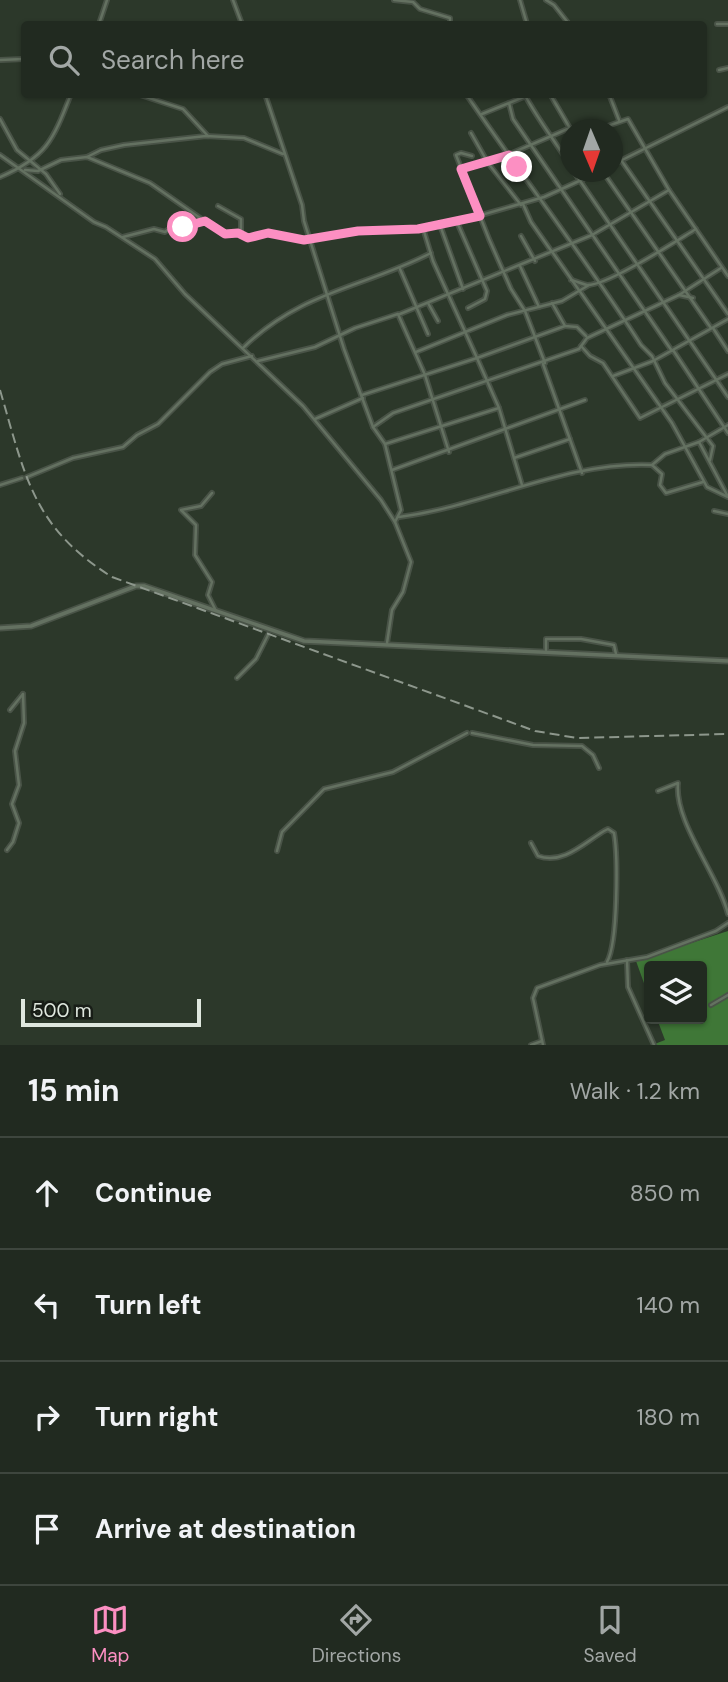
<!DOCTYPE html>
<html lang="en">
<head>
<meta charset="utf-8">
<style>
  :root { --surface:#212a20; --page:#2d362d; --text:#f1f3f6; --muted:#a2a7a5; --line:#3e463e; --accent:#fc8fc2 }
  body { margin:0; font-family:"DM Sans",sans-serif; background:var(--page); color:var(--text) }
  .controls { position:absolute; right:21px; bottom:21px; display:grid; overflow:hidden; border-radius:7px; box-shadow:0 2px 5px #0004 }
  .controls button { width:63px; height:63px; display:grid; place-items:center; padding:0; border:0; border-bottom:2px solid var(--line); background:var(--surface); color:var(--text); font:35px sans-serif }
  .compass { position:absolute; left:560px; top:119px; width:63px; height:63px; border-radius:50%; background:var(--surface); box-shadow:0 2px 5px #0004; rotate:178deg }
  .scale { position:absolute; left:21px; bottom:18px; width:180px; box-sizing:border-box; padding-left:7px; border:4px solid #dfe7de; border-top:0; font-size:19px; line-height:24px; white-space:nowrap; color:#dfe7de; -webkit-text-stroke:5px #181d17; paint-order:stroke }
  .stop { position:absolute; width:21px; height:21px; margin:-16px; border:5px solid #fc8fc2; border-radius:50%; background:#fff }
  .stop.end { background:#fc8fc2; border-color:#fff; box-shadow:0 2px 7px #0008 }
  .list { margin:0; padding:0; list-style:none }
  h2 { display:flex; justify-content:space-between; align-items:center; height:91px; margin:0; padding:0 28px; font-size:30px }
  h2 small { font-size:23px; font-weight:400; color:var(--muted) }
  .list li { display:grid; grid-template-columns:46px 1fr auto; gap:21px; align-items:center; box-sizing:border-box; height:112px; padding:0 28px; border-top:2px solid var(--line) }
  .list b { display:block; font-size:26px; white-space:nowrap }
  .list em { font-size:23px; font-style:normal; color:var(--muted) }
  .icon { flex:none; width:38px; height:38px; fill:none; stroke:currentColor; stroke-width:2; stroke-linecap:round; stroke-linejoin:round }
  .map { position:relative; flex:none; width:728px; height:1045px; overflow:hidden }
  .search { position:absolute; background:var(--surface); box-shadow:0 2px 5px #0004; left:21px; right:21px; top:21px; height:77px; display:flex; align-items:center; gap:18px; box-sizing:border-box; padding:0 24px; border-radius:7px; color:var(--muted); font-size:26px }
  .sheet { height:539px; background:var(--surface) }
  nav { display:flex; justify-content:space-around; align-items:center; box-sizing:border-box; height:98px; border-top:2px solid var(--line); background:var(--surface); font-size:19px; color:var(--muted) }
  nav a { display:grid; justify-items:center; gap:4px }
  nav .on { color:var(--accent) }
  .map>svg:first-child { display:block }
  .forest { fill:#3f7737 }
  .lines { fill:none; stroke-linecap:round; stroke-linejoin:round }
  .minor-casing { stroke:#495347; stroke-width:6 }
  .tertiary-casing { stroke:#495347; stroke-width:7 }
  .minor { stroke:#647161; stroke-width:2.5 }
  .tertiary { stroke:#647161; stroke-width:3.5 }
  .rail { stroke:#8d978c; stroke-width:2; stroke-dasharray:10 5; stroke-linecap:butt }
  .route { stroke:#fc8fc2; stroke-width:9 }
</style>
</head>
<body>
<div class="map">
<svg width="728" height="1045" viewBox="0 0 728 1045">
  <rect width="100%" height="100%" fill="#2c382a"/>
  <path class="forest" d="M 728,931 L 728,1045 L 652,1045 L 665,1040 L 657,1019 L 702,1019 L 702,966 L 649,966 L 649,997 L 636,961 Z"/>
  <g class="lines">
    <defs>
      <g id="minor">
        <path d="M 233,0 L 242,24"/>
        <path d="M 394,0 L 413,2 L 420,9 L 450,18 L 450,24"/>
        <path d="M 520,0 L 527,24"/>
        <path d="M 546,0 L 554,5 L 569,24"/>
        <path d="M 99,24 L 107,0"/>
        <path d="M 717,24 L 728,24"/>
        <path d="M 0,60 L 24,59"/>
        <path d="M 719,70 L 728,68"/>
        <path d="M 137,94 L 183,109 L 208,136"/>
        <path d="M 265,94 L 302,205 L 304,221 L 344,349 L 373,427 L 385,444 L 401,510 L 395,522"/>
        <path d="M 466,94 C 524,179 586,259 641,345 L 652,356 L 665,383 L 713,446 L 710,460"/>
        <path d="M 550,94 L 571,130"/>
        <path d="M 609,94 L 619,120"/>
        <path d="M 526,97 C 539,121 555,141 570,165"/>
        <path d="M 509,103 L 513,119 L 672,351"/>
        <path d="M 482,114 L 531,94"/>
        <path d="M 0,119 L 17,150 L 46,174 L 60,194"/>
        <path d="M 596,130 L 628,119 L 669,190 L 728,276"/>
        <path d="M 471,133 L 488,163 L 521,205"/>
        <path d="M 0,155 L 94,222 L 106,227 L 155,259 L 185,294 L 303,406 L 381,500 L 395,522 L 411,562 L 403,592 L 392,610 L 387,643"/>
        <path d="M 472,156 L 461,153 L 456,155 L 489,239 L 511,289 L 525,311 L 545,363"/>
        <path d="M 87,157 L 101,150 L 124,145 L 206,136 L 244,138 L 283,154"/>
        <path d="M 621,160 L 728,314"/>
        <path d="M 612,165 L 728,107"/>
        <path d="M 461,169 L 491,162 L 570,128"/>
        <path d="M 25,170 L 38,171 L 61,160 L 87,157 L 150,183 L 223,234 L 238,234 L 248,238 L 268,233 L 304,240 L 380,229 L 418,229 L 457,222 L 544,197 L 599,172"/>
        <path d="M 574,172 L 728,397"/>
        <path d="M 603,172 L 711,328"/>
        <path d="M 0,177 C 47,157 53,140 71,94"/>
        <path d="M 523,204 L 531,222 L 552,252"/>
        <path d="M 218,206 L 241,219 L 241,234"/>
        <path d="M 457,222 L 487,291 L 485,299 L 468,308"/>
        <path d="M 440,225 L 463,289"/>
        <path d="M 423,228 L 433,261 L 477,358 L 565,326"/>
        <path d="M 521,236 L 535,261"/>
        <path d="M 123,237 L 154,229 L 165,232 C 173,224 190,226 202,222"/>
        <path d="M 553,253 L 672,423 L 707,487 L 728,497"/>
        <path d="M 520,266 L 539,307"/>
        <path d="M 400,269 L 428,334"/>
        <path d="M 571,280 C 576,281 582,284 587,285 C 607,286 676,241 696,229"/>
        <path d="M 679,295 L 693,298"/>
        <path d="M 428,303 L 438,321"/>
        <path d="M 552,303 L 565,326 L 577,327 L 586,336"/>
        <path d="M 400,314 L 592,235 L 669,190"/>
        <path d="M 713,328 L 728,351"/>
        <path d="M 581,346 L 590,356 L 603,363 L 640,418 L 728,374"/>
        <path d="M 243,348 C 301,291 363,288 431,253"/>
        <path d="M 673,350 L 728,433"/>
        <path d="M 416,352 L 507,315 L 562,301 L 589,285"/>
        <path d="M 258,361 L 315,347 L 355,328 L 398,314 L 425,375 L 449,452"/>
        <path d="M 543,364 L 582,473"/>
        <path d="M 613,376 L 653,361 L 728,319"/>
        <path d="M 362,395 L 477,358 L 499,408 L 522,485"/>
        <path d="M 315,419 L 363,398"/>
        <path d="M 373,427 L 393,413 L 579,349 L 587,338 L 679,295 L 721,268"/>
        <path d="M 699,442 L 727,495"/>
        <path d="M 385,444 L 499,408"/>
        <path d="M 514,458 L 570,439"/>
        <path d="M 652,465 L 662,474 L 660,485 L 666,493 L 703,482"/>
        <path d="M 392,470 L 585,400"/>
        <path d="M 27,477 L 73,458 L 123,447 L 137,435 L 158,424 L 210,372 L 222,364 L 252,356"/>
        <path d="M 0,485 L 22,478"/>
        <path d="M 212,493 L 201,506 L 181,510 L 196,525 L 195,555 L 212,582 L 208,595 L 216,611"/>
        <path d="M 714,511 L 728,514"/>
        <path d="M 399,517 C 485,506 565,461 652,465 L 665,454 L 699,442 L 728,425"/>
        <path d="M 546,650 L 546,639 L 581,639 L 614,645 L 616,654"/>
        <path d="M 237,678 L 256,659 L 268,635"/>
        <path d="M 10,710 L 23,694"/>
        <path d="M 472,733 L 533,745 L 582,746 L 593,755 L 599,768"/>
        <path d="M 658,791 L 678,783 C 674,822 718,874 728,914"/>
        <path d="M 531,843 L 538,856 C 563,865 584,843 604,831 L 608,829 L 614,833 C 618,856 618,943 607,962"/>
        <path d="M 7,850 L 13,842 L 19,823 L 12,804 L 19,785 L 15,751 L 24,723 L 23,694"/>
        <path d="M 277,851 L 282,832 L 324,789 L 393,772 L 467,733"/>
        <path d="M 627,960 L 628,987 L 654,1045"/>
        <path d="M 711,1005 L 728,995"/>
        <path d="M 531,1045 L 542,1041"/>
        <path d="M 543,1045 L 533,998 L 537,988 L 600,965 L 647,957 L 716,931 L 728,923"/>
      </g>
      <path id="tertiary" d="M 0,628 L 31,626 L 136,586 L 144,586 L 304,641 L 728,661"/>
    </defs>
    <use href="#minor" class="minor-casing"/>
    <use href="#tertiary" class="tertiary-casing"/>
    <use href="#minor" class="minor"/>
    <use href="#tertiary" class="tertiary"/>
    <path class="rail" d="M 0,390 C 25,475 32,527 112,577 L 535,731 L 577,738 L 728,734"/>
  </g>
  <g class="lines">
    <path class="route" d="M 183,227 L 205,221 L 225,234 L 238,233 L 248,238 L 268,233 L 304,240 L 358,231 L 418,229 L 480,216 L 461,169 L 509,155 L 517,167"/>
  </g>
</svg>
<div class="controls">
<button><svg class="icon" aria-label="layers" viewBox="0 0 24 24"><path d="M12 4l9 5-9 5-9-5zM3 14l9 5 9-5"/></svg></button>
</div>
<svg class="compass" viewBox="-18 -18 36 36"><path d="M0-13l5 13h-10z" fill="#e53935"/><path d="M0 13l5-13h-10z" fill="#a2a7a5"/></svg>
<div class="scale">500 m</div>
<div class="stop" style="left:183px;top:227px"></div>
<div class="stop end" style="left:517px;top:167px"></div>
<div class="search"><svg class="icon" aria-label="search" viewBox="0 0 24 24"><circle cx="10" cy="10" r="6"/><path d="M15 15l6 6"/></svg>Search here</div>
</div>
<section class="sheet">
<h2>15 min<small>Walk · 1.2 km</small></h2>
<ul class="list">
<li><svg class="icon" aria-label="ahead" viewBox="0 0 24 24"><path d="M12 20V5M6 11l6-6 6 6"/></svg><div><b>Continue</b></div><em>850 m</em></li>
<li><svg class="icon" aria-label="left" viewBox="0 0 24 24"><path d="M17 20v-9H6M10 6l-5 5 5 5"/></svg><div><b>Turn left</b></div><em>140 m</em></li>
<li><svg class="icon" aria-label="right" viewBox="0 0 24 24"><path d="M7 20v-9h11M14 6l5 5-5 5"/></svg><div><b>Turn right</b></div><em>180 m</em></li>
<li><svg class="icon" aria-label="arrive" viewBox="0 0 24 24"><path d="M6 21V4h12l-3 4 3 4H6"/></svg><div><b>Arrive at destination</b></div></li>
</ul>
</section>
<nav>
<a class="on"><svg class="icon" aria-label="map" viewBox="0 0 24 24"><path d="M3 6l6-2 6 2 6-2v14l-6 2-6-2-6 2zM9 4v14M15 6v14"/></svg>Map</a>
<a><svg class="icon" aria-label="directions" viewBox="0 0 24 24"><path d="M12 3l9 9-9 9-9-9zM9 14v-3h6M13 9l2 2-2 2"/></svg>Directions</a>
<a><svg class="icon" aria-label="saved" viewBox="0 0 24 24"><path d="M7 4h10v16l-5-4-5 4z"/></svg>Saved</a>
</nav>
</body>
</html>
